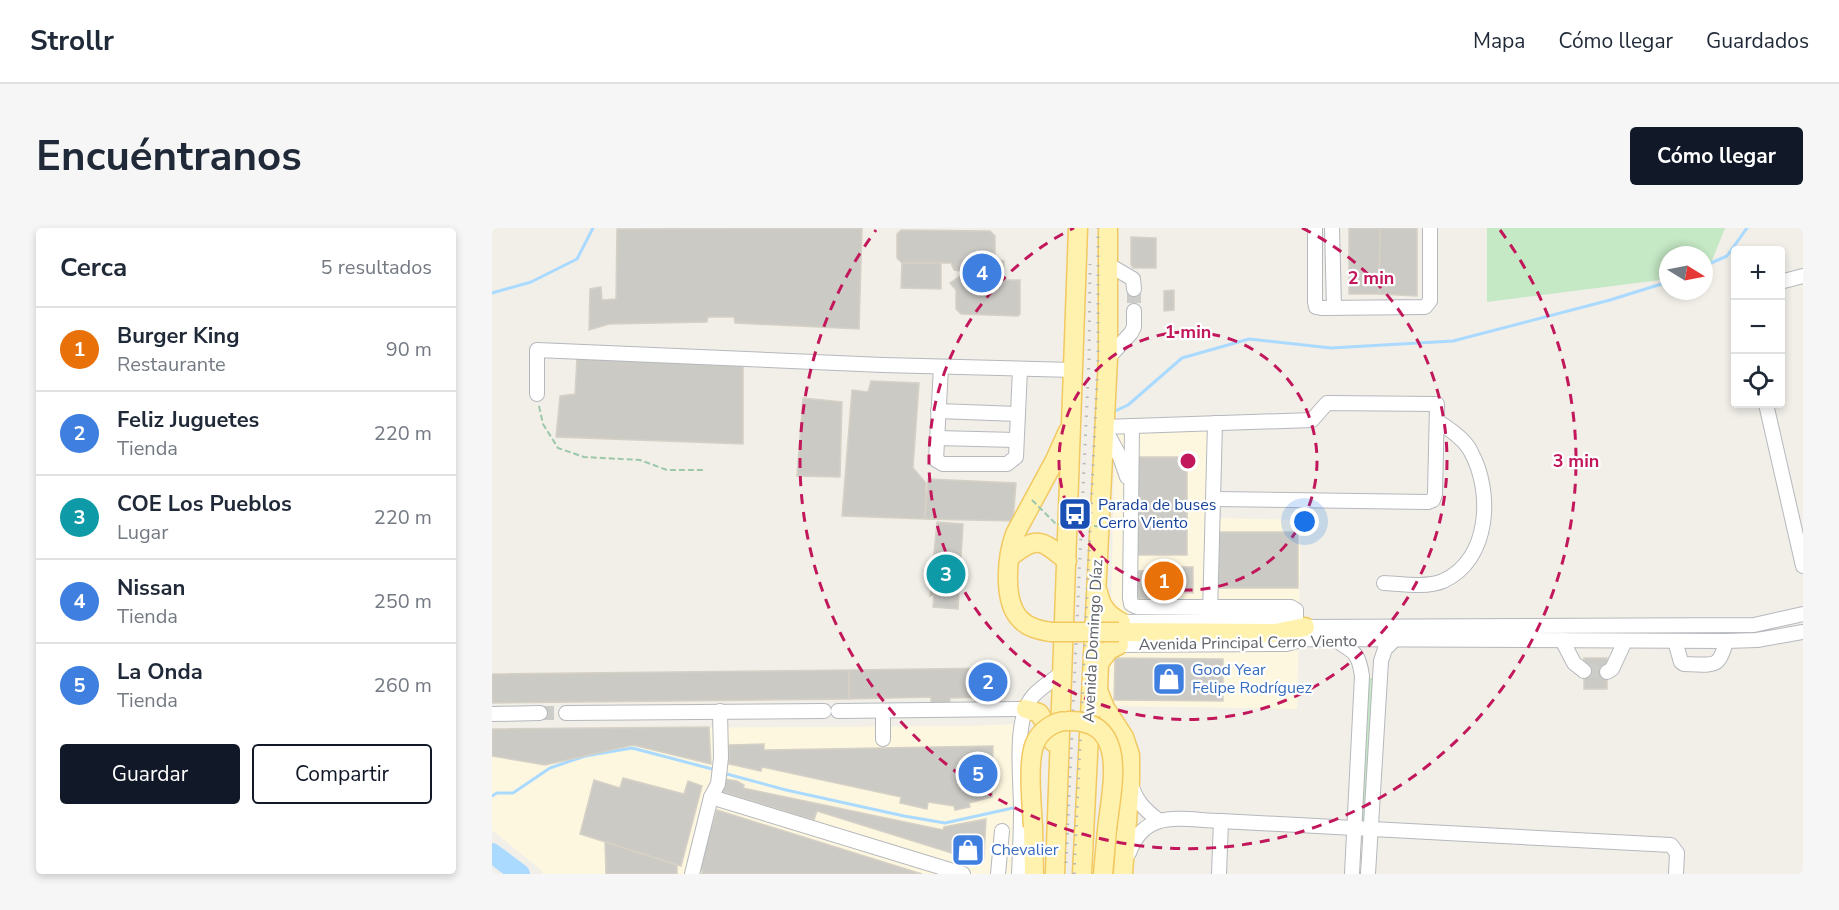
<!DOCTYPE html>
<html lang="es">
<head>
<meta charset="utf-8">
<style>
  :root { --surface:#fff; --page:#f6f6f7; --text:#1f2937; --muted:#747a83; --line:#e0e1e3; --accent:#111827 }
  body { margin:0; font-family:"Nunito Sans",sans-serif; background:var(--page); color:var(--text) }
  .controls { position:absolute; right:18px; top:18px; display:grid; overflow:hidden; border-radius:6px; box-shadow:0 3px 9px #0003 }
  .controls button { width:54px; height:54px; display:grid; place-items:center; padding:0; border:0; border-bottom:2px solid var(--line); background:var(--surface); color:var(--text); font:30px sans-serif }
  .compass { position:absolute; left:1167px; top:18px; width:54px; height:54px; border-radius:50%; background:var(--surface); box-shadow:0 3px 9px #0003; rotate:100deg }
  .you { position:absolute; left:813px; top:294px; width:21px; height:21px; margin:-15px; border:4px solid #fff; border-radius:50%; background:#1a73e8; box-shadow:0 0 0 9px #1a73e833 }
  .badge { display:grid; place-items:center; width:39px; height:39px; border-radius:50%; background:var(--accent); color:#fff; font-size:20px; font-weight:700 }
  .pin { position:absolute; translate:-50% -50%; border:3px solid #fff; box-shadow:0 2px 6px #0006 }
  .list { margin:0; padding:0; list-style:none }
  h2 { display:flex; justify-content:space-between; align-items:center; height:78px; margin:0; padding:0 24px; font-size:26px }
  h2 small { font-size:20px; font-weight:400; color:var(--muted) }
  .list li { display:grid; grid-template-columns:39px 1fr auto; gap:18px; align-items:center; box-sizing:border-box; height:84px; padding:0 24px; border-top:2px solid var(--line) }
  .list b { display:block; font-size:22px; white-space:nowrap }
  .list p { margin:0; font-size:20px; white-space:nowrap; color:var(--muted) }
  .list em { font-size:20px; font-style:normal; color:var(--muted) }
  .actions { display:flex; gap:12px; padding:18px 24px }
  .actions a { flex:1; padding:14px 0; border:2px solid var(--accent); border-radius:6px; text-align:center; font-size:21px; color:var(--accent) }
  .actions .main { background:var(--accent); color:#fff }
  .icon { flex:none; width:33px; height:33px; fill:none; stroke:currentColor; stroke-width:2; stroke-linecap:round; stroke-linejoin:round }
  .map { position:relative; flex:none; width:1311px; height:646px; overflow:hidden; border-radius:6px }
  header { display:flex; align-items:center; gap:36px; box-sizing:border-box; height:84px; padding:0 30px; background:var(--surface); border-bottom:2px solid var(--line) }
  header strong { font-size:28px }
  nav { display:flex; gap:33px; margin-inline-start:auto; font-size:21px }
  .intro { display:flex; align-items:center; justify-content:space-between; box-sizing:border-box; height:144px; padding:0 36px }
  h1 { margin:0; font-size:42px }
  .button { padding:15px 27px; border-radius:6px; background:var(--accent); color:#fff; font-size:21px; font-weight:700 }
  main { display:flex; gap:36px; padding:0 36px }
  aside { flex:1; background:var(--surface); border-radius:6px; box-shadow:0 3px 9px #0003 }
  .map>svg:first-child { display:block }
  .commercial { fill:#fef7e0 }
  .green { fill:#c5e8c5 }
  .lines { fill:none; stroke-linecap:round; stroke-linejoin:round }
  .stream { stroke:#aadaff; stroke-width:3 }
  .river { stroke:#aadaff; stroke-width:20 }
  .building { fill:#cccac5; stroke:#d6d1c6; stroke-width:1.5 }
  .minor-tunnel { stroke:#ccccc8; stroke-width:14; stroke-dasharray:14 7; stroke-linecap:butt }
  .minor-casing { stroke:#b5b8bc; stroke-width:16 }
  .major-casing { stroke:#f2c960; stroke-width:21 }
  .path { stroke:#9cc7a9; stroke-width:2; stroke-dasharray:6 3; stroke-linecap:butt }
  .minor { stroke:#fff; stroke-width:14 }
  .major { stroke:#fff2af; stroke-width:18 }
  .rail { stroke:#b6b7b8; stroke-width:3; stroke-dasharray:1.5 8; stroke-linecap:butt }
  .major-bridge-casing { stroke:#f2c960; stroke-width:21; stroke-linecap:butt }
  .path-bridge { stroke:#9cc7a9; stroke-width:2; stroke-dasharray:6 3; stroke-linecap:butt }
  .major-bridge { stroke:#fff2af; stroke-width:18 }
  .ring { fill:none; stroke:#c2185b; stroke-width:3; stroke-dasharray:10 8 }
  .labels { text-anchor:middle; dominant-baseline:central; stroke-width:4.5; stroke-linejoin:round; paint-order:stroke }
  .transit-label { font-size:16px; fill:#164399; stroke:#fff; text-anchor:start }
  .street-label { font-size:16px; fill:#5f6368; stroke:#fff }
  .shop-label { font-size:16px; fill:#366cbe; stroke:#fff; text-anchor:start }
  .centre { fill:#c2185b; stroke:#fff; stroke-width:3 }
  .ring-label { font-size:18px; text-anchor:middle; font-weight:bold; fill:#c2185b; stroke:#fff; stroke-width:4.5; stroke-linejoin:round; paint-order:stroke }
</style>
</head>
<body>
<header>
<strong>Strollr</strong>
<nav><a>Mapa</a><a>Cómo llegar</a><a>Guardados</a></nav>
</header>
<div class="intro"><h1>Encuéntranos</h1><a class="button">Cómo llegar</a></div>
<main>
<aside>
<h2>Cerca<small>5 resultados</small></h2>
<ul class="list">
<li><span class="badge" style="background:#e8710a">1</span><div><b>Burger King</b><p>Restaurante</p></div><em>90 m</em></li>
<li><span class="badge" style="background:#3f7fe0">2</span><div><b>Feliz Juguetes</b><p>Tienda</p></div><em>220 m</em></li>
<li><span class="badge" style="background:#0f9aa8">3</span><div><b>COE Los Pueblos</b><p>Lugar</p></div><em>220 m</em></li>
<li><span class="badge" style="background:#3f7fe0">4</span><div><b>Nissan</b><p>Tienda</p></div><em>250 m</em></li>
<li><span class="badge" style="background:#3f7fe0">5</span><div><b>La Onda</b><p>Tienda</p></div><em>260 m</em></li>
</ul>
<div class="actions"><a class="main">Guardar</a><a>Compartir</a></div>
</aside>
<div class="map">
<svg width="1311" height="646" viewBox="0 0 1311 646">
  <rect width="100%" height="100%" fill="#f1efe8"/>
  <g class="commercial">
    <path d="M 623,196 L 723,198 L 721,290 L 809,292 L 805,481 L 617,478 Z"/>
    <path d="M 527,496 L 526,646 L 51,646 L 50,643 L 0,602 L 0,501 L 477,498 Z"/>
  </g>
  <g class="green">
    <path d="M 995,0 L 1233,0 L 1215,45 L 1212,46 L 1212,27 L 1176,27 L 1176,51 L 995,74 Z"/>
    <path d="M 875,450 L 881,450 L 872,594 L 867,593 Z"/>
  </g>
  <g class="lines">
    <g class="stream">
      <path d="M 1212,38 L 1235,28 L 1255,0"/>
      <path d="M 0,65 L 39,54 L 85,31 L 101,0"/>
      <path d="M 621,184 L 636,177 L 690,130 L 757,111 L 839,120 L 961,113 L 1118,72 L 1176,54"/>
      <path d="M 231,545 L 294,562 L 412,588 L 453,595 L 521,580"/>
      <path d="M 0,568 L 5,565 L 21,565 L 58,540 L 93,528 L 140,520 L 224,542"/>
    </g>
    <path class="river" d="M 0,625 L 28,646"/>
  </g>
  <g class="building">
    <path d="M 370,0 L 367,101 L 243,95 L 242,89 L 216,89 L 215,94 L 117,96 L 97,102 L 98,61 L 109,59 L 110,72 L 124,71 L 125,1 Z"/>
    <path d="M 857,0 L 888,0 L 887,66 L 857,66 Z"/>
    <path d="M 888,0 L 925,0 L 925,68 L 887,66 Z"/>
    <path d="M 409,2 L 498,3 L 503,8 L 503,31 L 512,33 L 511,52 L 528,52 L 528,86 L 526,88 L 469,86 L 464,81 L 464,62 L 458,55 L 468,48 L 469,43 L 462,42 L 459,35 L 410,35 L 405,30 L 405,6 Z"/>
    <path d="M 639,9 L 664,10 L 664,40 L 641,40 L 639,37 Z"/>
    <path d="M 410,35 L 449,35 L 449,61 L 409,60 Z"/>
    <path d="M 682,62 L 682,82 L 672,83 L 672,63 Z"/>
    <path d="M 85,130 L 251,138 L 251,216 L 64,209 L 68,168 L 83,166 Z"/>
    <path d="M 379,153 L 427,155 L 421,240 L 434,255 L 433,291 L 350,288 L 360,162 L 376,164 Z"/>
    <path d="M 311,170 L 350,174 L 348,249 L 305,248 Z"/>
    <rect x="645" y="229" width="50" height="98"/>
    <path d="M 436,251 L 524,255 L 521,293 L 433,291 Z"/>
    <path d="M 445,294 L 471,296 L 466,381 L 441,379 L 442,367 L 438,368 Z"/>
    <rect x="723" y="304" width="83" height="56"/>
    <path d="M 678,339 L 701,339 L 701,365 L 663,363 L 663,370 L 643,371 L 643,343 L 678,342 Z"/>
    <path d="M 623,430 L 731,431 L 731,473 L 622,472 Z"/>
    <rect x="1092" y="430" width="23" height="31"/>
    <path d="M 505,440 L 506,469 L 458,470 L 458,479 L 439,480 L 439,469 L 357,471 L 357,442 Z"/>
    <path d="M 357,442 L 357,471 L 0,475 L 0,446 Z"/>
    <path d="M 217,499 L 219,536 L 141,517 L 53,537 L 0,528 L 0,501 Z"/>
    <path d="M 272,516 L 272,522 L 501,518 L 500,569 L 477,575 L 478,579 L 463,582 L 462,578 L 436,574 L 435,581 L 408,575 L 409,569 L 270,539 L 269,543 L 237,536 L 237,517 Z"/>
    <path d="M 131,550 L 192,566 L 196,553 L 210,558 L 189,638 L 88,606 L 102,552 L 128,560 Z"/>
    <path d="M 232,551 L 245,553 L 252,557 L 251,560 L 451,602 L 452,599 L 494,591 L 492,630 L 488,634 L 325,583 L 322,592 L 228,563 Z"/>
    <path d="M 225,582 L 430,646 L 210,646 L 210,641 L 207,640 Z"/>
    <path d="M 113,614 L 185,637 L 185,646 L 114,646 Z"/>
  </g>
  <g class="lines">
    <g class="minor-tunnel">
      <path d="M 642,61 L 642,83"/>
      <path d="M 1092,443 L 1115,444"/>
      <path d="M 48,485 L 74,485"/>
    </g>
    <defs>
      <g id="minor">
        <path d="M 823,0 L 823,74 L 824,79 L 829,80 L 933,79 L 938,73 L 938,0"/>
        <path d="M 840,0 L 842,80"/>
        <path d="M 617,37 L 641,51 L 642,61"/>
        <path d="M 1288,54 L 1311,48"/>
        <path d="M 616,130 L 639,105 L 642,99 L 642,83"/>
        <path d="M 449,139 L 444,232 L 451,236 L 515,236 L 524,229 L 528,141"/>
        <path d="M 45,166 L 45,122 L 391,137 L 582,142"/>
        <path d="M 1274,176 L 1311,338"/>
        <path d="M 446,183 L 526,186"/>
        <path d="M 640,198 L 638,370 L 639,376 L 645,379 L 799,379 L 804,382 L 804,396"/>
        <path d="M 612,199 L 820,192 L 835,175 L 945,176 L 943,266 L 941,272 L 936,274 L 721,271"/>
        <path d="M 612,199 L 628,229 L 635,249"/>
        <path d="M 445,210 L 524,212"/>
        <path d="M 892,355 C 910,356 934,360 951,353 C 998,332 1001,264 979,224 C 973,211 956,200 945,193"/>
        <path d="M 1311,386 L 1262,397 L 813,399 L 793,392 L 629,394 C 618,401 617,410 627,417 L 794,416 L 813,411 L 1234,413 L 1265,412 L 1311,404"/>
        <path d="M 718,387 L 723,195"/>
        <path d="M 1070,412 L 1082,435 L 1092,443"/>
        <path d="M 845,413 C 863,424 867,426 870,448 L 860,646"/>
        <path d="M 1183,413 L 1189,434 L 1192,436 C 1220,436 1227,443 1234,413"/>
        <path d="M 1115,444 L 1120,441 L 1133,413"/>
        <path d="M 346,483 L 534,481"/>
        <path d="M 74,485 L 332,483"/>
        <path d="M 0,486 L 48,485"/>
        <path d="M 391,511 L 391,483"/>
        <path d="M 639,556 C 644,573 652,581 666,592"/>
        <path d="M 219,569 L 471,646"/>
        <path d="M 637,625 C 653,580 689,592 729,593 L 1179,617 L 1185,625 L 1184,646"/>
        <path d="M 200,646 L 219,569 L 226,556 L 229,530 L 228,483"/>
        <path d="M 506,646 L 510,603"/>
        <path d="M 527,646 C 528,624 529,603 529,581 C 529,551 521,491 541,468 C 549,459 561,452 570,445"/>
        <path d="M 727,646 L 729,593"/>
        <path d="M 876,646 L 889,433 L 893,421 L 903,411"/>
      </g>
      <g id="major">
        <path d="M 518,329 C 545,307 550,312 575,333"/>
        <path d="M 606,364 C 609,379 616,387 629,394"/>
        <path d="M 559,404 C 547,402 537,400 529,392 C 510,374 515,328 523,306 L 563,232 L 576,203"/>
        <path d="M 627,404 L 783,405 L 813,399"/>
        <path d="M 627,417 L 617,422 L 607,435 L 606,462 L 613,480 L 632,509 L 638,527 L 638,552 L 631,646"/>
        <path d="M 534,481 L 547,485 L 559,505 L 561,514"/>
        <path d="M 541,599 L 542,646"/>
        <path d="M 563,646 L 586,0"/>
        <path d="M 590,646 L 616,130 L 616,0"/>
        <path d="M 611,646 L 615,602"/>
      </g>
    </defs>
    <use href="#minor" class="minor-casing"/>
    <use href="#major" class="major-casing"/>
    <path class="path" d="M 47,178 L 51,196 L 66,220 L 92,229 L 148,232 L 175,242 L 212,242"/>
    <use href="#minor" class="minor"/>
    <use href="#major" class="major"/>
    <g class="rail">
      <path d="M 574,635 L 597,131 L 598,36"/>
      <path d="M 582,646 L 606,131 L 606,0"/>
    </g>
    <defs>
      <g id="major-bridge">
        <path d="M 559,404 L 627,404"/>
        <path d="M 541,599 C 540,578 535,534 543,515 C 548,503 562,493 575,493 C 639,491 619,561 615,602"/>
      </g>
    </defs>
    <use href="#major-bridge" class="major-bridge-casing"/>
    <path class="path-bridge" d="M 540,272 L 564,296 L 619,299"/>
    <use href="#major-bridge" class="major-bridge"/>
  </g>
  <g class="ring">
    <circle cx="696" cy="233" r="129"/>
    <path d="M810 0A259 259 0 1 1 582 0"/>
    <path d="M1008 2A388 388 0 1 1 384 2"/>
  </g>
  <defs>
    <symbol id="bus-square" viewBox="-11 -11 22 22"><rect x="-9" y="-9" width="18" height="18" rx="4" fill="#1a4fb4" stroke="#fff"/><path d="M-5-6H5V4H4V6H2V4H-2V6H-4V4H-5ZM-3.5-4V0h7V-4ZM-3.5 1.2v1.5H-2V1.2ZM2 1.2v1.5H3.5V1.2Z" fill="#fff"/></symbol>
    <symbol id="shop-square" viewBox="-11 -11 22 22"><rect x="-9" y="-9" width="18" height="18" rx="4" fill="#3f7fe0" stroke="#fff"/><path d="M-5-2.5h2.3a2.7 3.5 0 0 1 5.4 0H5L5.5 6h-11ZM-1.5-2.5h3a1.5 2.3 0 0 0-3 0Z" fill="#fff"/></symbol>
  </defs>
  <g fill-rule="evenodd">
    <use href="#bus-square" x="564" y="267" width="38" height="38"/>
    <use href="#shop-square" x="658" y="432" width="38" height="38"/>
    <use href="#shop-square" x="457" y="603" width="38" height="38"/>
  </g>
  <g class="labels">
    <g class="transit-label">
      <text x="606" y="277">Parada de buses<tspan x="606" dy="18">Cerro Viento</tspan></text>
    </g>
    <g class="street-label">
      <text transform="translate(601 413) rotate(-87)">Avenida Domingo Díaz</text>
      <text transform="translate(756 415) rotate(-1)">Avenida Principal Cerro Viento</text>
    </g>
    <g class="shop-label">
      <text x="700" y="442">Good Year<tspan x="700" dy="18">Felipe Rodríguez</tspan></text>
      <text x="499" y="622">Chevalier</text>
    </g>
  </g>
  <circle cx="696" cy="233" r="9" class="centre"/>
  <g class="ring-label">
    <text x="879" y="56">2 min</text>
    <text x="696" y="110">1 min</text>
    <text x="1084" y="239">3 min</text>
  </g>
</svg>
<div class="controls">
<button>+</button>
<button>−</button>
<button><svg class="icon" aria-label="locate" viewBox="0 0 24 24"><circle cx="12" cy="12" r="6"/><path d="M12 2v4M12 18v4M2 12h4M18 12h4"/></svg></button>
</div>
<svg class="compass" viewBox="-18 -18 36 36"><path d="M0-13l5 13h-10z" fill="#e53935"/><path d="M0 13l5-13h-10z" fill="#747a83"/></svg>
<div class="you"></div>
<div class="pin badge" style="left:672px;top:353px;background:#e8710a">1</div>
<div class="pin badge" style="left:496px;top:454px;background:#3f7fe0">2</div>
<div class="pin badge" style="left:454px;top:346px;background:#0f9aa8">3</div>
<div class="pin badge" style="left:490px;top:45px;background:#3f7fe0">4</div>
<div class="pin badge" style="left:486px;top:546px;background:#3f7fe0">5</div>
</div>
</main>
</body>
</html>
